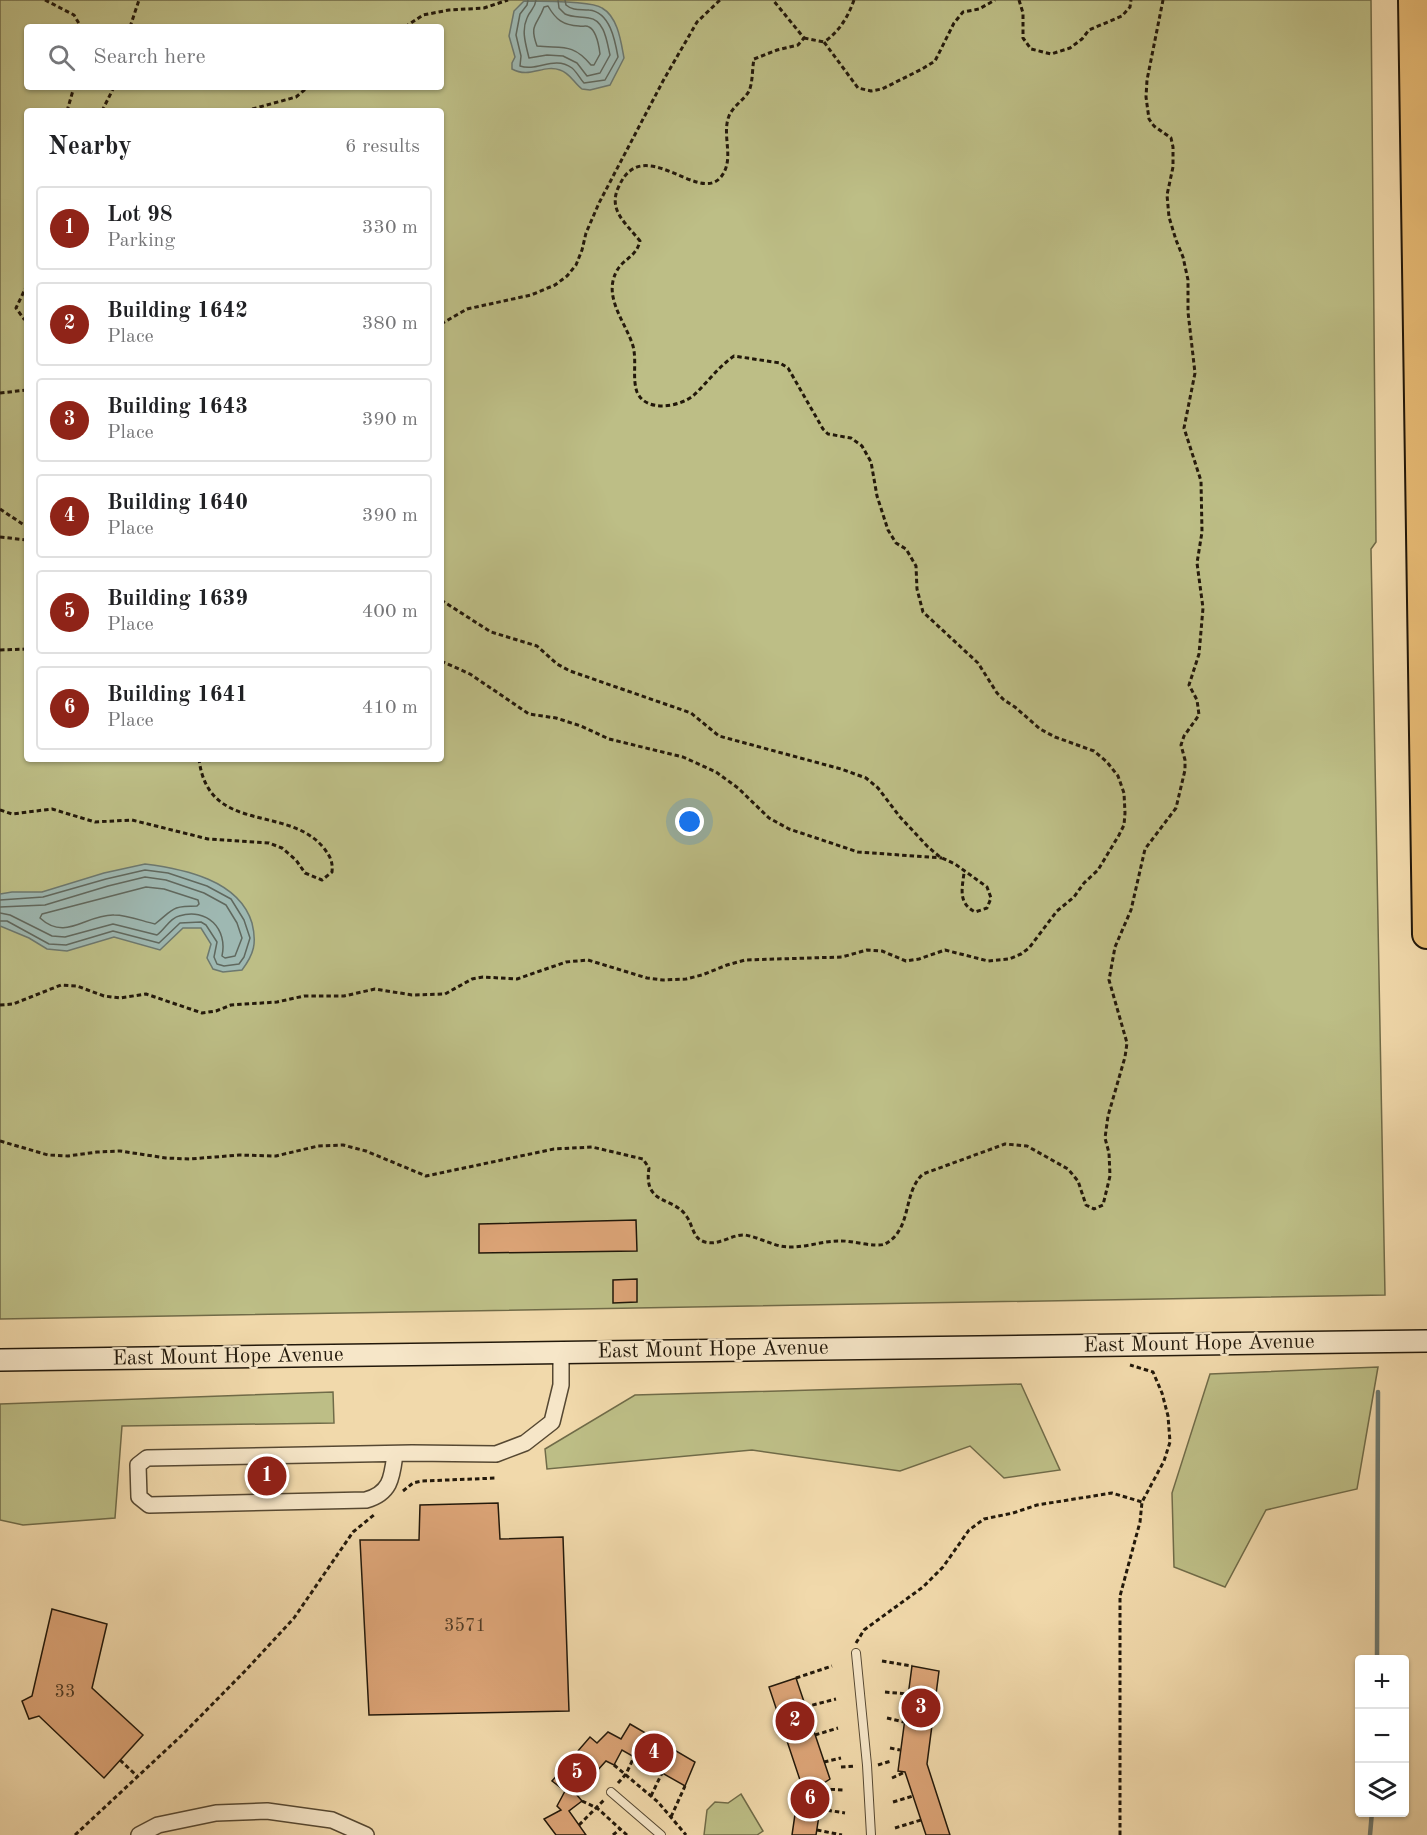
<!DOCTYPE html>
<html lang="en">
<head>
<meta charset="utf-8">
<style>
  :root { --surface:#fff; --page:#f6f6f6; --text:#202124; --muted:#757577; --line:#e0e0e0; --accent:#8f2418 }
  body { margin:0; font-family:"Old Standard TT",serif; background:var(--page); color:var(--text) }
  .controls { position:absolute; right:18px; bottom:18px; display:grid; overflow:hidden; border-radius:6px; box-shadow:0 2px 4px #0004 }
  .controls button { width:54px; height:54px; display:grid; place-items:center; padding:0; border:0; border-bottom:2px solid var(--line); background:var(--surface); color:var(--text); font:30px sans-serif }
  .you { position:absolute; left:690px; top:822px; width:21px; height:21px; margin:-15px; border:4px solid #fff; border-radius:50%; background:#1a73e8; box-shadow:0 0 0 9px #1a73e833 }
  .badge { display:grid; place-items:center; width:39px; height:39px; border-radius:50%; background:var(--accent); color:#fff; font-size:20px; font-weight:700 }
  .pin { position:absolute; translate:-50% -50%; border:3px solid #fff; box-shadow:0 2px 6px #0006 }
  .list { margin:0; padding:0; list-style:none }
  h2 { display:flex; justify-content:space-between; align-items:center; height:78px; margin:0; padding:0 24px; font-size:26px }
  h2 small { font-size:20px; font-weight:400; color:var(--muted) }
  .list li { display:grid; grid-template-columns:39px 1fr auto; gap:18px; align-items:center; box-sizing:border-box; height:84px; margin:0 12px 12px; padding:0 12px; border:2px solid var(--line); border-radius:6px }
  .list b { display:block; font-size:22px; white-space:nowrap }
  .list p { margin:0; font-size:20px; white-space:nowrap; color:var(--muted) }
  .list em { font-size:20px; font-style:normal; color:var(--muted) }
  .icon { flex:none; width:33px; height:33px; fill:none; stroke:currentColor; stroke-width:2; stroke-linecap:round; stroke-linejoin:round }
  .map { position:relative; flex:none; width:1427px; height:1835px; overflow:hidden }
  .search { position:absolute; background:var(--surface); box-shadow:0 2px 4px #0004; left:24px; top:24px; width:420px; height:66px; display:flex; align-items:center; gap:15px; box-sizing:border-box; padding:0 21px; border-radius:6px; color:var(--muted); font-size:22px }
  .panel { position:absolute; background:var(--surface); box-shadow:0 2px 4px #0004; left:24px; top:108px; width:420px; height:654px; border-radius:6px }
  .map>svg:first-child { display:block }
  .green { fill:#bdbe86; stroke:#706b48; stroke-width:1.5; fill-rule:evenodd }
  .water { fill:#9eb8b2; stroke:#6c786f; stroke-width:1.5 }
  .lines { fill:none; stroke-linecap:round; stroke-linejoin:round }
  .shore { stroke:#60685e; stroke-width:1.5 }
  .stream { stroke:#6c786f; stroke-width:4.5 }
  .building { fill:#dca477; stroke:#22180a; stroke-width:1.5 }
  .lane-casing { stroke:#564832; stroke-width:10 }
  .street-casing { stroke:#564832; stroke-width:18 }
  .secondary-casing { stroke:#22180a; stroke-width:24 }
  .highway-casing { stroke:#22180a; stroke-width:32 }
  .path { stroke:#22180a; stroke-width:3; stroke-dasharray:4.5 3; stroke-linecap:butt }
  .lane { stroke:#f6e6c8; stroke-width:8 }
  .street { stroke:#f6e6c8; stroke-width:15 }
  .secondary { stroke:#f6e6c8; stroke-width:21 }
  .highway { stroke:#e8bc76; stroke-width:28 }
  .labels { text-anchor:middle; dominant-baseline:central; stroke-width:4.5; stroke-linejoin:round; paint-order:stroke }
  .number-label { font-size:18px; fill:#503b25 }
  .street-label { font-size:21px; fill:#22180a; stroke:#f6e6c8 }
</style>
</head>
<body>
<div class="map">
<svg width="1427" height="1835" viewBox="0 0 1427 1835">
  <rect width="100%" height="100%" fill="#f1d9ab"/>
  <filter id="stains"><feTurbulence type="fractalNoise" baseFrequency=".00333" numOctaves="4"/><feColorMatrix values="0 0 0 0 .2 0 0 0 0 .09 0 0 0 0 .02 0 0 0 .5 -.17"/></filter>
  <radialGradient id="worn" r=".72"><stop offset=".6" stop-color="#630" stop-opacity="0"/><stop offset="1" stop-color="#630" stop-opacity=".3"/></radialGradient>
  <g class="green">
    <path d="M 0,0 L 1371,0 L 1376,542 L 1371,549 L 1385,1295 L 0,1319 ZM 27,27 L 441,27 L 441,87 L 27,87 ZM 27,111 L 441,111 L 441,759 L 27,759 Z"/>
    <path d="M 1378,1367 L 1357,1489 L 1266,1510 L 1225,1587 L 1174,1567 L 1172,1493 L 1210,1374 Z"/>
    <path d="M 1021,1384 L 1060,1470 L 1004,1478 L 970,1446 L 900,1471 L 752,1450 L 547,1469 L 545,1449 L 635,1395 Z"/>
    <path d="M 333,1392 L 334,1423 L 122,1426 L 115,1518 L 23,1525 L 0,1520 L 0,1404 Z"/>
    <path d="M 741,1794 L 763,1831 L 757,1835 L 704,1835 L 707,1810 L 715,1802 L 728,1803 Z"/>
  </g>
  <g class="water">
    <path d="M 524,1 C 538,1 592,1 602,8 C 618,17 621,42 624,58 L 610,85 L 590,90 L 582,89 C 574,83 570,73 560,70 C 543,64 530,79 512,69 L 512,63 L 515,57 L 509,36 L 514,11 Z"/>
    <path d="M 145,864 C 184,869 239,880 252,923 C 257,943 254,954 242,970 L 223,972 L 213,969 L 207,958 L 211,944 L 201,928 L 183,928 L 160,950 L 114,937 L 67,951 L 47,949 L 29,938 L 0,926 L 0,894 L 12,892 L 42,892 L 104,873 Z"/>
  </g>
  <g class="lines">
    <g class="shore">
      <path d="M 528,0 L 527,5 L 520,14 L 516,35 L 521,56 L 520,66 C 537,72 554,55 572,68 C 577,72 580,79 584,83 L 605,80 L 618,57 C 615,40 610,12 589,10 C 581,9 573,11 566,5 L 565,0"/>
      <path d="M 536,0 C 535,9 530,10 527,18 C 521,31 526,45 529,58 L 547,55 L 563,56 L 577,63 L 587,76 L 600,73 L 610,55 C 607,43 605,20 589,18 C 581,16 573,18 565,14 L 559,8 L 558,0"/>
      <path d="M 548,6 C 556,20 563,25 579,26 C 583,27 586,25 589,27 C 597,31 599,46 600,54 L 594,65 L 591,65 C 572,42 561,49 537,46 C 529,24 537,26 544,7 Z"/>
      <path d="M 146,887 L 164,889 L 198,900 L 199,904 L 197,906 C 171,906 174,909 155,924 C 142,921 128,915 114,915 C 86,914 66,942 40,918 L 42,914 Z"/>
      <path d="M 0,900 L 43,897 L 106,879 L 145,870 L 168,873 L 207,886 L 231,899 L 244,920 L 250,938 L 244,957 L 239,964 L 224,966 L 217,964 L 214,957 L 217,942 L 206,925 L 201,922 L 180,923 L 159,943 L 113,931 L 66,945 L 49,944 L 7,921 L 0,921"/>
      <path d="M 0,907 L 45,905 L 108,886 L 145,877 L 166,880 L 204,893 L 226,905 L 237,923 L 242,938 L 235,956 L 225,958 L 222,956 C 228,929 207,907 179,916 C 170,918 165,929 157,935 L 113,924 L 65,937 L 52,936 L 10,915 L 0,913"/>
    </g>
    <g class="stream">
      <path d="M 1377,1660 L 1378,1392"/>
      <path d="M 1370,1835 L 1372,1812"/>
    </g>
  </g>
  <g class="building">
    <path d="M 636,1220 L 637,1251 L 479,1253 L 479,1224 Z"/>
    <path d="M 637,1279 L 637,1302 L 613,1303 L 613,1280 Z"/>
    <path d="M 498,1503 L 500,1539 L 563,1537 L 569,1711 L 369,1715 L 360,1540 L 419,1540 L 420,1505 Z"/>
    <path d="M 52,1609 L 107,1624 L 92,1688 L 143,1735 L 104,1778 L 39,1716 L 29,1719 L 22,1701 L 32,1696 Z"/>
    <path d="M 912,1666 L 939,1671 L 927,1764 L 950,1835 L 926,1835 L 905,1772 L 898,1771 Z"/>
    <path d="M 796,1678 L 830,1779 L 824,1783 L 816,1835 L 792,1835 L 800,1780 L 769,1687 Z"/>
    <path d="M 630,1724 L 695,1762 L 685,1786 L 622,1750 L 614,1765 L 606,1761 L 576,1794 L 582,1801 L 569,1811 L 586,1835 L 556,1835 L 544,1819 L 561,1810 L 557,1806 L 565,1791 L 552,1781 L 590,1737 L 597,1743 L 608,1732 L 621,1739 Z"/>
  </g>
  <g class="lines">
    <defs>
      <g id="lane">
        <path d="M 856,1653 L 867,1765 L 871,1835"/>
        <path d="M 611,1792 L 661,1835"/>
      </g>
      <g id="street">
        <path d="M 395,1454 C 392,1477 391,1493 366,1500 L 149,1505 L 139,1497 L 138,1465 L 147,1458 L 412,1453 L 496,1454 L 525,1443 L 552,1422 L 561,1385 L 561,1352"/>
        <path d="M 139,1835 L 158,1825 L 216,1813 L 267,1811 L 332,1820 L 366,1835"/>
      </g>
      <path id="secondary" d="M 0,1360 L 1427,1341"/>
      <path id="highway" d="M 1413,0 L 1427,934"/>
    </defs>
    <use href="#lane" class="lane-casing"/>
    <use href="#street" class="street-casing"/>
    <use href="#secondary" class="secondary-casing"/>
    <use href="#highway" class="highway-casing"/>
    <g class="path">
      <path d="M 45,0 L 74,15 L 81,27"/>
      <path d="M 854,0 C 848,17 839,32 824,42 L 858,88 L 871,91 L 882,89 L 922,69 L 935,61 L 954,23 L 963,12 L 979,9 L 995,0"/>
      <path d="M 1019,0 L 1023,13 L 1023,38 L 1031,49 L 1051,54 L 1070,48 L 1082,39 L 1089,30 L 1122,16 L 1130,7 L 1131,0"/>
      <path d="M 131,27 L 131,24 L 139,0"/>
      <path d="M 405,27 L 423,15 L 449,10 L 484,8 L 508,0"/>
      <path d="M 804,38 L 824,42"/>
      <path d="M 67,111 L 74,87"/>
      <path d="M 102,111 L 114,87"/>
      <path d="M 245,111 L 296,97 L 308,87"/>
      <path d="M 27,285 L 16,308 L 24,319 L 27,318"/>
      <path d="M 441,324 L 467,309 L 531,295 L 555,285 L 567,276 L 576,265 L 582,250 L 586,233 L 599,203 L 663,81 L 697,22 L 720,0"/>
      <path d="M 0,393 L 27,390"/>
      <path d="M 0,509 L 27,527"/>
      <path d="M 0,537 L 27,540"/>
      <path d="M 441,600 L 491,632 L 537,646 L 557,664 L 570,671 L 691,713 L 719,736 L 841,769 L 866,778 L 878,788 L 900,817 L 928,847 L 940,857 L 955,864 L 987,887 L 991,898 L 987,908 L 975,912 C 958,903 962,889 964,873"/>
      <path d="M 0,650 L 27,649"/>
      <path d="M 441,661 L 470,674 L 529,714 L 556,718 L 581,726 L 609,739 L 683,757 L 716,772 L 738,788 L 769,818 L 789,829 L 858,852 L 942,858"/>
      <path d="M 0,810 L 12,814 L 52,809 L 95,822 L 132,820 L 208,839 L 269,843 L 282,848 L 296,860 L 305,873 L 322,880 L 332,872 C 333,861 330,856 323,847 C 286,804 208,835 199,759"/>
      <path d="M 0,1005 L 13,1004 L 61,985 L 77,986 L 104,996 L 120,998 L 146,994 L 202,1013 L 216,1011 L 231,1005 L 277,1002 L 304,996 L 344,996 L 375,989 L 412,995 L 445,994 L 472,979 L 483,977 L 517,979 L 566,962 L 588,960 L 647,978 L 663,980 L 686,979 L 702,975 L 727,965 L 745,960 L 842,957 L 867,950 L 882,951 L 906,961 L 919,959 L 945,950 L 988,961 L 1009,959 L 1021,954 L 1029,948 L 1057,911 L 1074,897 L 1084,883 L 1098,870 L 1119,835 L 1124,825 L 1125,813 L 1124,793 L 1118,776 L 1107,762 L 1094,751 L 1055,737 L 1040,729 L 1015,707 L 1004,700 L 997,693 L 978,663 L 923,612 L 917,589 L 916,566 L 906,549 L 896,543 L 888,530 L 877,496 L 871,462 L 862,446 L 851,438 L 828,434 L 823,429 L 788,368 L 780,363 L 734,356 C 718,367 708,382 694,395 C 680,407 646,413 637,392 C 632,378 637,361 633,346 C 627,326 608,303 613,281 C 618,258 635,261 640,241 C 626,223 607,210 619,186 C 643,133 697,203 720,178 C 736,160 721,136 729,116 C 733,106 744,100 749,91 C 753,82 752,69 754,59 L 777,50 L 798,45 L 804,38 L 773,0"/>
      <path d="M 0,1141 L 48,1155 L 68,1156 L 97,1152 L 120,1151 L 166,1158 L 190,1159 L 239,1155 L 276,1156 L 318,1146 L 343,1145 L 366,1151 L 426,1176 L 554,1149 L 592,1147 L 643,1159 L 649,1168 C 643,1206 674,1196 687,1217 C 693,1226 693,1239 705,1242 C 719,1246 732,1234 745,1235 C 757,1237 768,1243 780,1246 C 800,1250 820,1241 839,1241 C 851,1240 875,1248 885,1244 C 913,1229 902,1193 923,1174 L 1005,1144 L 1027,1146 L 1068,1169 L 1078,1181 L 1086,1205 L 1094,1209 L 1103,1205 L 1110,1176 L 1109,1153 L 1105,1138 L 1108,1116 L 1125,1057 L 1127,1043 L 1109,980 L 1115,947 L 1131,910 L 1145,849 L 1176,808 L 1185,770 L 1185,760 L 1181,745 L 1184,736 L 1199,715 L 1197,700 L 1189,685 L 1199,654 L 1203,608 L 1197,563 L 1202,532 L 1201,481 L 1184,428 L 1195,373 L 1188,312 L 1188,280 L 1183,257 L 1176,240 L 1169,217 L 1167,195 L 1173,167 L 1173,147 L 1171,138 L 1154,126 L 1149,119 L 1146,97 L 1147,80 L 1163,0"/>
      <path d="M 403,1491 L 413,1483 L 422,1481 L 497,1478"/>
      <path d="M 856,1643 L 864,1630 L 923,1587 L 943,1567 L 969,1530 L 984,1519 L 1013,1513 L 1037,1505 L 1112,1493 L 1142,1502"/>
      <path d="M 882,1661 L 912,1666"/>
      <path d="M 796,1678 L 832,1666"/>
      <path d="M 885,1692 L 908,1694"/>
      <path d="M 805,1707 L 836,1699"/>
      <path d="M 887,1718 L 904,1722"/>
      <path d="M 815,1735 L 838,1728"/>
      <path d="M 890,1748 L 900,1750"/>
      <path d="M 120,1760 L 137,1776"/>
      <path d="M 824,1762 L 841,1758"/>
      <path d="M 614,1765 L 658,1802 L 686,1835"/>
      <path d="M 878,1765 L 891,1761"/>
      <path d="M 841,1767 L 856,1766"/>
      <path d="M 892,1778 L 905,1772"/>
      <path d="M 618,1783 L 626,1774 L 634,1757"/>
      <path d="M 823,1789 L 843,1790"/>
      <path d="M 651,1796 L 662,1773"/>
      <path d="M 582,1801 L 597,1808 L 627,1835"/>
      <path d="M 893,1802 L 913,1796"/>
      <path d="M 820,1809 L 845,1813"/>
      <path d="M 671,1817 L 685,1786"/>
      <path d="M 579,1825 L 604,1800"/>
      <path d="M 895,1828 L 921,1820"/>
      <path d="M 817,1830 L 842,1835"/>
      <path d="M 75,1835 L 181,1736 L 246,1670 L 294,1618 L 353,1532 L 375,1514"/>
      <path d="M 613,1835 L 620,1829"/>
      <path d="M 1120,1835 L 1120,1596 L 1140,1522 L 1142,1502 L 1164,1461 L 1170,1442 L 1168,1416 L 1162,1393 L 1153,1372 L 1130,1365"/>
    </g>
    <use href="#lane" class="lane"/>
    <use href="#street" class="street"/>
    <use href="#secondary" class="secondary"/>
    <use href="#highway" class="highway"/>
  </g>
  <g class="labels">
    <g class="number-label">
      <text x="465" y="1626">3571</text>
      <text x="65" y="1692">33</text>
    </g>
    <g class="street-label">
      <text transform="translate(1199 1344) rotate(-1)">East Mount Hope Avenue</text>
      <text transform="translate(713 1350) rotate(-1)">East Mount Hope Avenue</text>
      <text transform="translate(228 1357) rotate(-1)">East Mount Hope Avenue</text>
    </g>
  </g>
  <rect width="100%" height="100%" filter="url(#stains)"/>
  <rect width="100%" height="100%" fill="url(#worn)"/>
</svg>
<div class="controls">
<button>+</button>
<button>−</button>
<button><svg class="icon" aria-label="layers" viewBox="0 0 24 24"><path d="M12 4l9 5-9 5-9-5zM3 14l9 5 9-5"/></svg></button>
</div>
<div class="you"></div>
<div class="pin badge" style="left:267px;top:1476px">1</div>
<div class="pin badge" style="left:795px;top:1721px">2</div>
<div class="pin badge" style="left:921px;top:1708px">3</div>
<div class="pin badge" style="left:654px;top:1753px">4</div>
<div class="pin badge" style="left:577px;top:1773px">5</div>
<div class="pin badge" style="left:810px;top:1799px">6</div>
<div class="search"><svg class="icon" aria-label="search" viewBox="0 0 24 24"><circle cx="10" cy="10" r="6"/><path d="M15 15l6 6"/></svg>Search here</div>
<section class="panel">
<h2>Nearby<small>6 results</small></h2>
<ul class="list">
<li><span class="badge">1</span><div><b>Lot 98</b><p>Parking</p></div><em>330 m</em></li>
<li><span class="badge">2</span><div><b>Building 1642</b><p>Place</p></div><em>380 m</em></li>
<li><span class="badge">3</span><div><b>Building 1643</b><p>Place</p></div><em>390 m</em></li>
<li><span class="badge">4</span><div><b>Building 1640</b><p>Place</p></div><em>390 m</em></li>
<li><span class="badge">5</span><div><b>Building 1639</b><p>Place</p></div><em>400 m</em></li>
<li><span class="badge">6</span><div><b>Building 1641</b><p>Place</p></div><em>410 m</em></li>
</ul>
</section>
</div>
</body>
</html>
